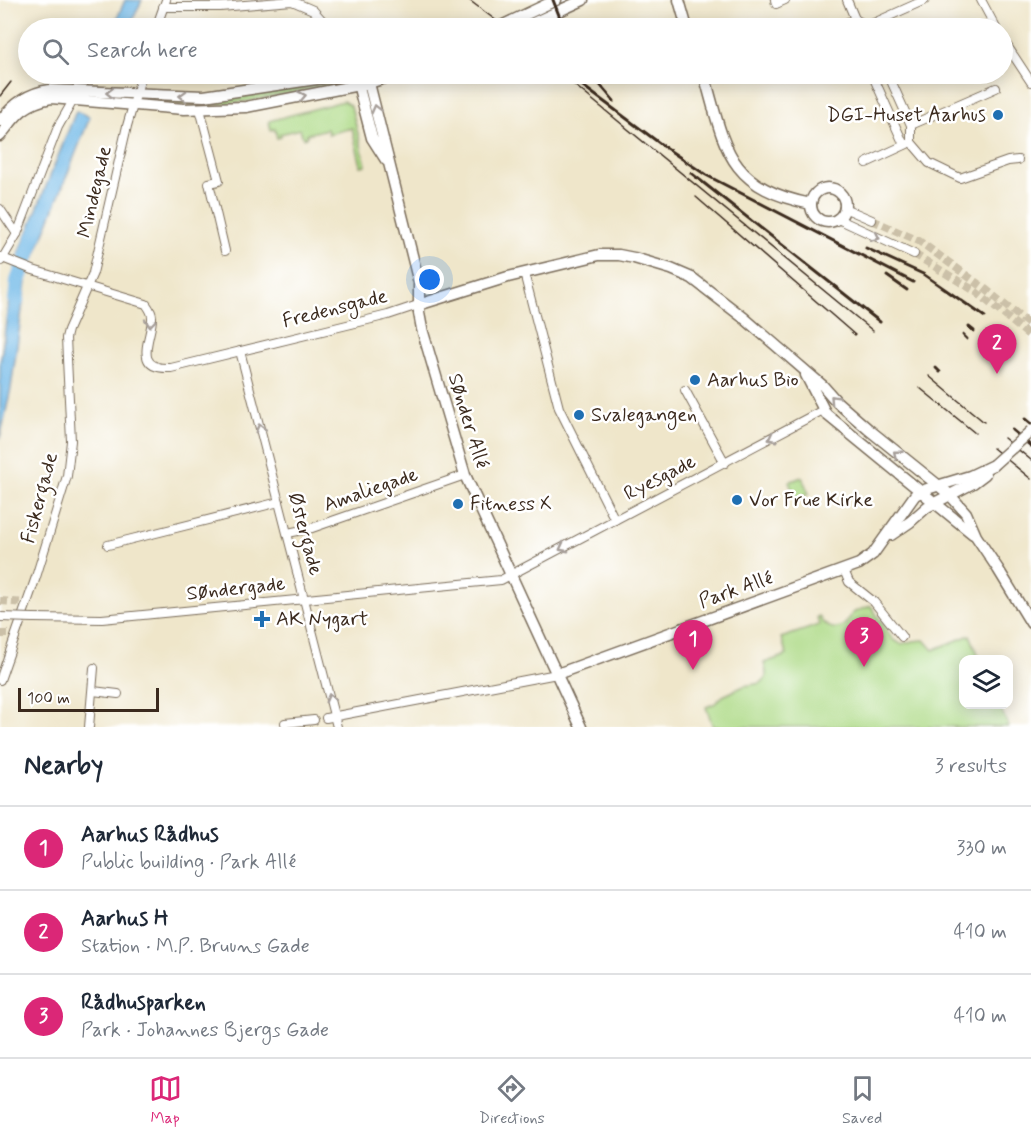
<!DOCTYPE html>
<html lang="en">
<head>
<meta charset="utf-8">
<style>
  :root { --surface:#fff; --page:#f2f2f3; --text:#1f2937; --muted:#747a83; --line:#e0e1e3; --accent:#db2777 }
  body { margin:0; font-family:Mynerve,sans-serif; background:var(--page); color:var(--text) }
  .controls { position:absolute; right:18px; bottom:18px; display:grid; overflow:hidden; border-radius:12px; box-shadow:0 3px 15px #0003 }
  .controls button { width:54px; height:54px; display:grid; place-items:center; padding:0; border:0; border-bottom:2px solid var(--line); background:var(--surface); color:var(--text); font:30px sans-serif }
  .scale { position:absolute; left:18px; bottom:15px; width:141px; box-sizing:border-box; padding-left:6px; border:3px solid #3b2a1e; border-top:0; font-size:16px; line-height:21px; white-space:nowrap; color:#3b2a1e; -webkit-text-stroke:4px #fff; paint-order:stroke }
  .you { position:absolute; left:430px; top:280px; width:21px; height:21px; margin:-15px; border:4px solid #fff; border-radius:50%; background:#1a73e8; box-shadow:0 0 0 9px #1a73e833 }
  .badge { display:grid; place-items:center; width:39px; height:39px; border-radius:50%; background:var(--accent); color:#fff; font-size:20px; font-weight:700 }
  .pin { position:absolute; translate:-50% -50px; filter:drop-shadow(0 2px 3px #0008) }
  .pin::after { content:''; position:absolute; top:32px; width:21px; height:18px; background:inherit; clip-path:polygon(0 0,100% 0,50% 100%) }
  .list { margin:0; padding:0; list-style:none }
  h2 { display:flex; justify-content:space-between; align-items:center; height:78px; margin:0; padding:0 24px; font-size:26px }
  h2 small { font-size:20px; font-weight:400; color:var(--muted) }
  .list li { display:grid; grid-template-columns:39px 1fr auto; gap:18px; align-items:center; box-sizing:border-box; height:84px; padding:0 24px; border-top:2px solid var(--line) }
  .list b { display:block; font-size:22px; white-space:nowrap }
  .list p { margin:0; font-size:20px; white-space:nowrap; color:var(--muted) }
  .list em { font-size:20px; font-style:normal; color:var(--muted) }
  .icon { flex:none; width:33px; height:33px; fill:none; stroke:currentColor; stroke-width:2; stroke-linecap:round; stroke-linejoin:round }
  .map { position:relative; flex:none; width:1031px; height:727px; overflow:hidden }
  .search { position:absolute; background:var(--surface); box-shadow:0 3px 15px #0003; left:18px; right:18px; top:18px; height:66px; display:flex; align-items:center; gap:15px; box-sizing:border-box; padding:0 21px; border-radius:33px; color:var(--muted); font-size:22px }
  .sheet { height:330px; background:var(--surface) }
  nav { display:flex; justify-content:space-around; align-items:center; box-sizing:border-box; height:84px; border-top:2px solid var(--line); background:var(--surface); font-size:16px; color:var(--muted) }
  nav a { display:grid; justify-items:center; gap:3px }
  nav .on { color:var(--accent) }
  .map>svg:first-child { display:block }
  .green { fill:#adda86; stroke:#748252; stroke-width:1.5 }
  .water { fill:#6eb8e7; stroke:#547182; stroke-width:1.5 }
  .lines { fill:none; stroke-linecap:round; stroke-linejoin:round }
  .river { stroke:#6eb8e7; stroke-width:16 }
  .street-tunnel { stroke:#cbc0a8; stroke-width:8; stroke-dasharray:8 4; stroke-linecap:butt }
  .street-casing { stroke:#7a6c5a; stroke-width:10 }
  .secondary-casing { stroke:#7a6c5a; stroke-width:13 }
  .street { stroke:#fff; stroke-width:8 }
  .secondary { stroke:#fff; stroke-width:10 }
  .tram { stroke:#3b2a1e; stroke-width:1.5 }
  .rail { stroke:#3b2a1e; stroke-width:3 }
  .street-bridge-casing { stroke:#7a6c5a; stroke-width:10; stroke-linecap:butt }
  .secondary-bridge-casing { stroke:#7a6c5a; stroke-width:13; stroke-linecap:butt }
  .street-bridge { stroke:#fff; stroke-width:8 }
  .secondary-bridge { stroke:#fff; stroke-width:10 }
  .oneway { stroke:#a79f9a }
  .poi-dot { fill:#1f6fb2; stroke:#fff; stroke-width:2 }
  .labels { text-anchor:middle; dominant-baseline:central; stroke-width:5; stroke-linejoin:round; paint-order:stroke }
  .poi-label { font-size:20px; fill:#3b2a1e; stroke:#fff; text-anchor:start }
  .street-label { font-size:20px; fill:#3b2a1e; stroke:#fff }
</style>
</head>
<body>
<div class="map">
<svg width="1031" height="727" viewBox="0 0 1031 727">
  <rect width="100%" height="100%" fill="#fff"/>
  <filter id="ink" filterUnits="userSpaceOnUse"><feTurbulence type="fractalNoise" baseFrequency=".0167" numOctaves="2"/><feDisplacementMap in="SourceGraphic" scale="12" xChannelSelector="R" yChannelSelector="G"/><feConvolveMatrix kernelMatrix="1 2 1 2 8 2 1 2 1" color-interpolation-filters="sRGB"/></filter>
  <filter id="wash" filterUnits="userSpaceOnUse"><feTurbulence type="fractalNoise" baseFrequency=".008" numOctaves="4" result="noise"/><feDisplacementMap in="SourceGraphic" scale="24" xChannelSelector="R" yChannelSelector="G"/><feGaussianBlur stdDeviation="1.35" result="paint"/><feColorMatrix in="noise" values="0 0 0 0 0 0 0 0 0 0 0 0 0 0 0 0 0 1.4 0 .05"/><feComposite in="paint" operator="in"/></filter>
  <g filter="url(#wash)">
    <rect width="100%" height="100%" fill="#efe6ca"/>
    <g class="green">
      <path d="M 345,80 L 345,82 L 249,101 L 208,105 L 163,103 L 164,100 C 225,104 285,89 345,80 Z"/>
      <path d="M 343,101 L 351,106 L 366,165 L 361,166 L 352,128 L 328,134 L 327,129 L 307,134 L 307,137 L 303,138 L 300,129 L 280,134 L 281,137 L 277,138 L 275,129 L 271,130 L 269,121 Z"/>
      <path d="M 802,477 L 809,494 L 796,499 L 789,482 Z"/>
      <path d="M 871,606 L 893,640 L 901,644 L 913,641 L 924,640 L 933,650 L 970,635 L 980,659 L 964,660 L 964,704 L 999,705 L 1009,727 L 713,727 L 706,707 L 714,704 L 723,696 L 744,686 L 761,683 L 766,678 L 766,671 L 764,663 L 787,655 L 781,638 L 819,625 L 817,617 L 819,616 C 824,628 838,633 847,622 C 849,620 850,616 852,614 C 856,610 866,608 871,606 Z"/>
    </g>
    <g class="water">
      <path d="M 125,0 L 142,0 L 129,28 L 113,28 Z"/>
      <path d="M 76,111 L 90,117 L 34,259 L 19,254 Z"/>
      <path d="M 12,278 L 26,282 L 11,388 L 0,439 L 0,365 Z"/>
    </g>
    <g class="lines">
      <path class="river" d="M 16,301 L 18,281 L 34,237"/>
    </g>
  </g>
  <g filter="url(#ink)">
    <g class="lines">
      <g class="street-tunnel">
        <path d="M 872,220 L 919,241 L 984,288 L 1031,326"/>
        <path d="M 914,254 L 975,291 L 1031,337"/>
        <path d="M 0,601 L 27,603"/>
        <path d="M 0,634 L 16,634"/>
      </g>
      <defs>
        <g id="street">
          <path d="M 775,0 L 776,4 L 785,0"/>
          <path d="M 847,0 L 855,19"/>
          <path d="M 981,0 L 996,28"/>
          <path d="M 163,7 L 220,7 L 292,1 L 313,10 L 329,28"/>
          <path d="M 156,28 L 166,0"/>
          <path d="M 834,28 L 855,19 L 867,26 L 925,0"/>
          <path d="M 1002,38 L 1031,82"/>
          <path d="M 872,74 L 904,145"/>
          <path d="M 888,74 L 911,125 L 996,88"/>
          <path d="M 200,109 L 219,181 L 209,183 L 225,251"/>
          <path d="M 911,125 L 911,142 L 929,163 L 960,178 L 1008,161 L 1018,160"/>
          <path d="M 866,163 L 907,144"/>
          <path d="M 844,208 L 872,220"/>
          <path d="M 0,209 L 17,234"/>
          <path d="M 838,219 L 914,254"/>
          <path d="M 0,257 L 33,270 L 146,304 C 149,308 152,312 152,317 C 153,336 130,370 171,368 L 388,315 L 418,305"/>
          <path d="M 1,261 L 17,234 L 58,127 L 75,97"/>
          <path d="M 524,273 L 559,408 L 615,520"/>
          <path d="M 240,351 L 337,727"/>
          <path d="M 685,390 L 725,463"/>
          <path d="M 288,533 L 312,528 L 465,475"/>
          <path d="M 108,545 L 279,502"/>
          <path d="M 844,570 L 849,582 L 874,602 L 902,637"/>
          <path d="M 33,618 L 102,619 L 501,580 L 823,410"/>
          <path d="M 0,680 L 36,577 L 67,476 L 71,441 L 66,338 L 68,330 L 93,273 L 127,126 L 142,74"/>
          <path d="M 93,691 L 118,694"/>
          <path d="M 326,718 L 557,674"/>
          <path d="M 285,723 L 314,720"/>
          <path d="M 89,727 L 94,668"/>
        </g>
        <g id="secondary">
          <path d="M 679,0 L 687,28"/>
          <path d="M 497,28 L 556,0"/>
          <path d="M 522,28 L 583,0"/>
          <path d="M 363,74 L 369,83 L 419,283 L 419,313 L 422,329 L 465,475 L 581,727"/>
          <path d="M 704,74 C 725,147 726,187 811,204"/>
          <path d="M 360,80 L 358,84 L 372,138 L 386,160"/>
          <path d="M 0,121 C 14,104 28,93 50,90 L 204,96 L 350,74"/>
          <path d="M 0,136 C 16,115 24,103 51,98 L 184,109 L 246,107 L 369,83 L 398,74"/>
          <circle cx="828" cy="205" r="17"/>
          <path d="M 418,305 L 508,277 L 599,255 L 619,255 L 634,258 L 671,269 L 692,278 L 744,318 L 823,386 L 837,402 L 868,429 L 949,494 L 966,513 L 976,536 L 998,569 L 1031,623"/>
          <path d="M 806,375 L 826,414 L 973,534"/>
          <path d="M 891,535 L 910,522 L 927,507 L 973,483 L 985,474"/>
          <path d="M 557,674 L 859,564 L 873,554 L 915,495 L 927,489 L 970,476 L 993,465"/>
        </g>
      </defs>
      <use href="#street" class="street-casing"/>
      <use href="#secondary" class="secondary-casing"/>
      <use href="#street" class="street"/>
      <use href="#secondary" class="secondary"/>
      <g class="tram">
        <path d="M 469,0 L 506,28"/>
        <path d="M 561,74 L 873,331"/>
        <path d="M 0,96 L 11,82"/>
        <path d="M 696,197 L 855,335"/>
        <path d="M 929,376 L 984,422"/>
        <path d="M 920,388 L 975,433"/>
        <path d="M 1004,438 L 1031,460"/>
        <path d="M 993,448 L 1031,479"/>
      </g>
      <g class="rail">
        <path d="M 553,0 L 564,28"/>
        <path d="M 591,74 L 614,101"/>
        <path d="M 575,80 L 666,148 L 706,175 L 913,282"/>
        <path d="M 691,173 L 880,322"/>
        <path d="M 866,248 L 923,274 L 985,317"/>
        <path d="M 887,276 L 907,290"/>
        <path d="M 969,327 L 974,331"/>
        <path d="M 963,335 L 967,339"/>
        <path d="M 936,368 L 940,372"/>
        <path d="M 1025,419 L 1031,424"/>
        <path d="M 1012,430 L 1031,446"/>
      </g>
      <defs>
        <path id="street-bridge" d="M 0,617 L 33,618"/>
        <path id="secondary-bridge" d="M 993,465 L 1031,431"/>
      </defs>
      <use href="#street-bridge" class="street-bridge-casing"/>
      <use href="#secondary-bridge" class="secondary-bridge-casing"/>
      <use href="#street-bridge" class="street-bridge"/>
      <use href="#secondary-bridge" class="secondary-bridge"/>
    </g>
    <defs><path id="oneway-chevron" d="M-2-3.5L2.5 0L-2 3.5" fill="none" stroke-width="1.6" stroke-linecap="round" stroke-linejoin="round" transform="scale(1.5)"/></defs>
    <g class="oneway">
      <use href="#oneway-chevron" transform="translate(110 93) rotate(-179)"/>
      <use href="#oneway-chevron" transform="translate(183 96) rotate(-178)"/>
      <use href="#oneway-chevron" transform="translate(302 96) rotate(-11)"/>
      <use href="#oneway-chevron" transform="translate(376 109) rotate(-104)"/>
      <use href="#oneway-chevron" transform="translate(876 237) rotate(25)"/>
      <use href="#oneway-chevron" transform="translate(150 323) rotate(95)"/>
      <use href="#oneway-chevron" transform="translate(834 399) rotate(-133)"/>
      <use href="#oneway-chevron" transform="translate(260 428) rotate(-105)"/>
      <use href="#oneway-chevron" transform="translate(772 438) rotate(152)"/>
      <use href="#oneway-chevron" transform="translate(897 454) rotate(-141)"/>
      <use href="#oneway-chevron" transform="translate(563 548) rotate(152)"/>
      <use href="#oneway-chevron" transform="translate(330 698) rotate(-104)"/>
    </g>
  </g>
  <g class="poi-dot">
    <circle cx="998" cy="115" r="6"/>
    <circle cx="695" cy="380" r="6"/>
    <circle cx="579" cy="415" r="6"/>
    <circle cx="737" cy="500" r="6"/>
    <circle cx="458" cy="504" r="6"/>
    <path d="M259 610h6v6h6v6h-6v6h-6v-6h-6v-6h6z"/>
  </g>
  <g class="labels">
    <g class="poi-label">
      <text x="986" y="115" text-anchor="end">DGI-Huset Aarhus</text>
      <text x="707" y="380">Aarhus Bio</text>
      <text x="591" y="415">Svalegangen</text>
      <text x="749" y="500">Vor Frue Kirke</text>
      <text x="470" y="504">Fitness X</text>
      <text x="276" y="619">AK Nygart</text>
    </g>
    <g class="street-label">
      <text transform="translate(95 192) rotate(-77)">Mindegade</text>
      <text transform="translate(335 309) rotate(-14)">Fredensgade</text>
      <text transform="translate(468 421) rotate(73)">Sønder Allé</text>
      <text transform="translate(660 478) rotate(-27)">Ryesgade</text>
      <text transform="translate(371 490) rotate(-19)">Amaliegade</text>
      <text transform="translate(40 498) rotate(-75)">Fiskergade</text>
      <text transform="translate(305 534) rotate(75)">Østergade</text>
      <text transform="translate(236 589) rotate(-6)">Søndergade</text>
      <text transform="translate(736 590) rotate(-19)">Park Allé</text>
    </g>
  </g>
</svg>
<div class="controls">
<button><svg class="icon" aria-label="layers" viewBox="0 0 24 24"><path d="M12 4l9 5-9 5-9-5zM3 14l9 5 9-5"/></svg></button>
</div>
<div class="scale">100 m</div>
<div class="you"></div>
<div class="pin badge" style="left:693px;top:670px">1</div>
<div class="pin badge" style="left:997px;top:374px">2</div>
<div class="pin badge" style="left:864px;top:667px">3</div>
<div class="search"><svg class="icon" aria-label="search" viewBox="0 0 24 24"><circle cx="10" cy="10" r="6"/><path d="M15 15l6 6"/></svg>Search here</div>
</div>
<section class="sheet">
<h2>Nearby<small>3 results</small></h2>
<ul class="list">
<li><span class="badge">1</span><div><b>Aarhus Rådhus</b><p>Public building · Park Allé</p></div><em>330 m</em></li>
<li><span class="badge">2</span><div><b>Aarhus H</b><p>Station · M.P. Bruuns Gade</p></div><em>410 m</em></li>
<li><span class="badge">3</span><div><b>Rådhusparken</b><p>Park · Johannes Bjergs Gade</p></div><em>410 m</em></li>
</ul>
</section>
<nav>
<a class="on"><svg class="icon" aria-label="map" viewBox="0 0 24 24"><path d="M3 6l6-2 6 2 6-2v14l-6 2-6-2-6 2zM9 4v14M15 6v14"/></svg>Map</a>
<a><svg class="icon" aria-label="directions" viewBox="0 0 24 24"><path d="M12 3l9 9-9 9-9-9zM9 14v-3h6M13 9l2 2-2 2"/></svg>Directions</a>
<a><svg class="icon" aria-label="saved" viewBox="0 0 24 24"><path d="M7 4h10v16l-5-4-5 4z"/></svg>Saved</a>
</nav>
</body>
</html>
